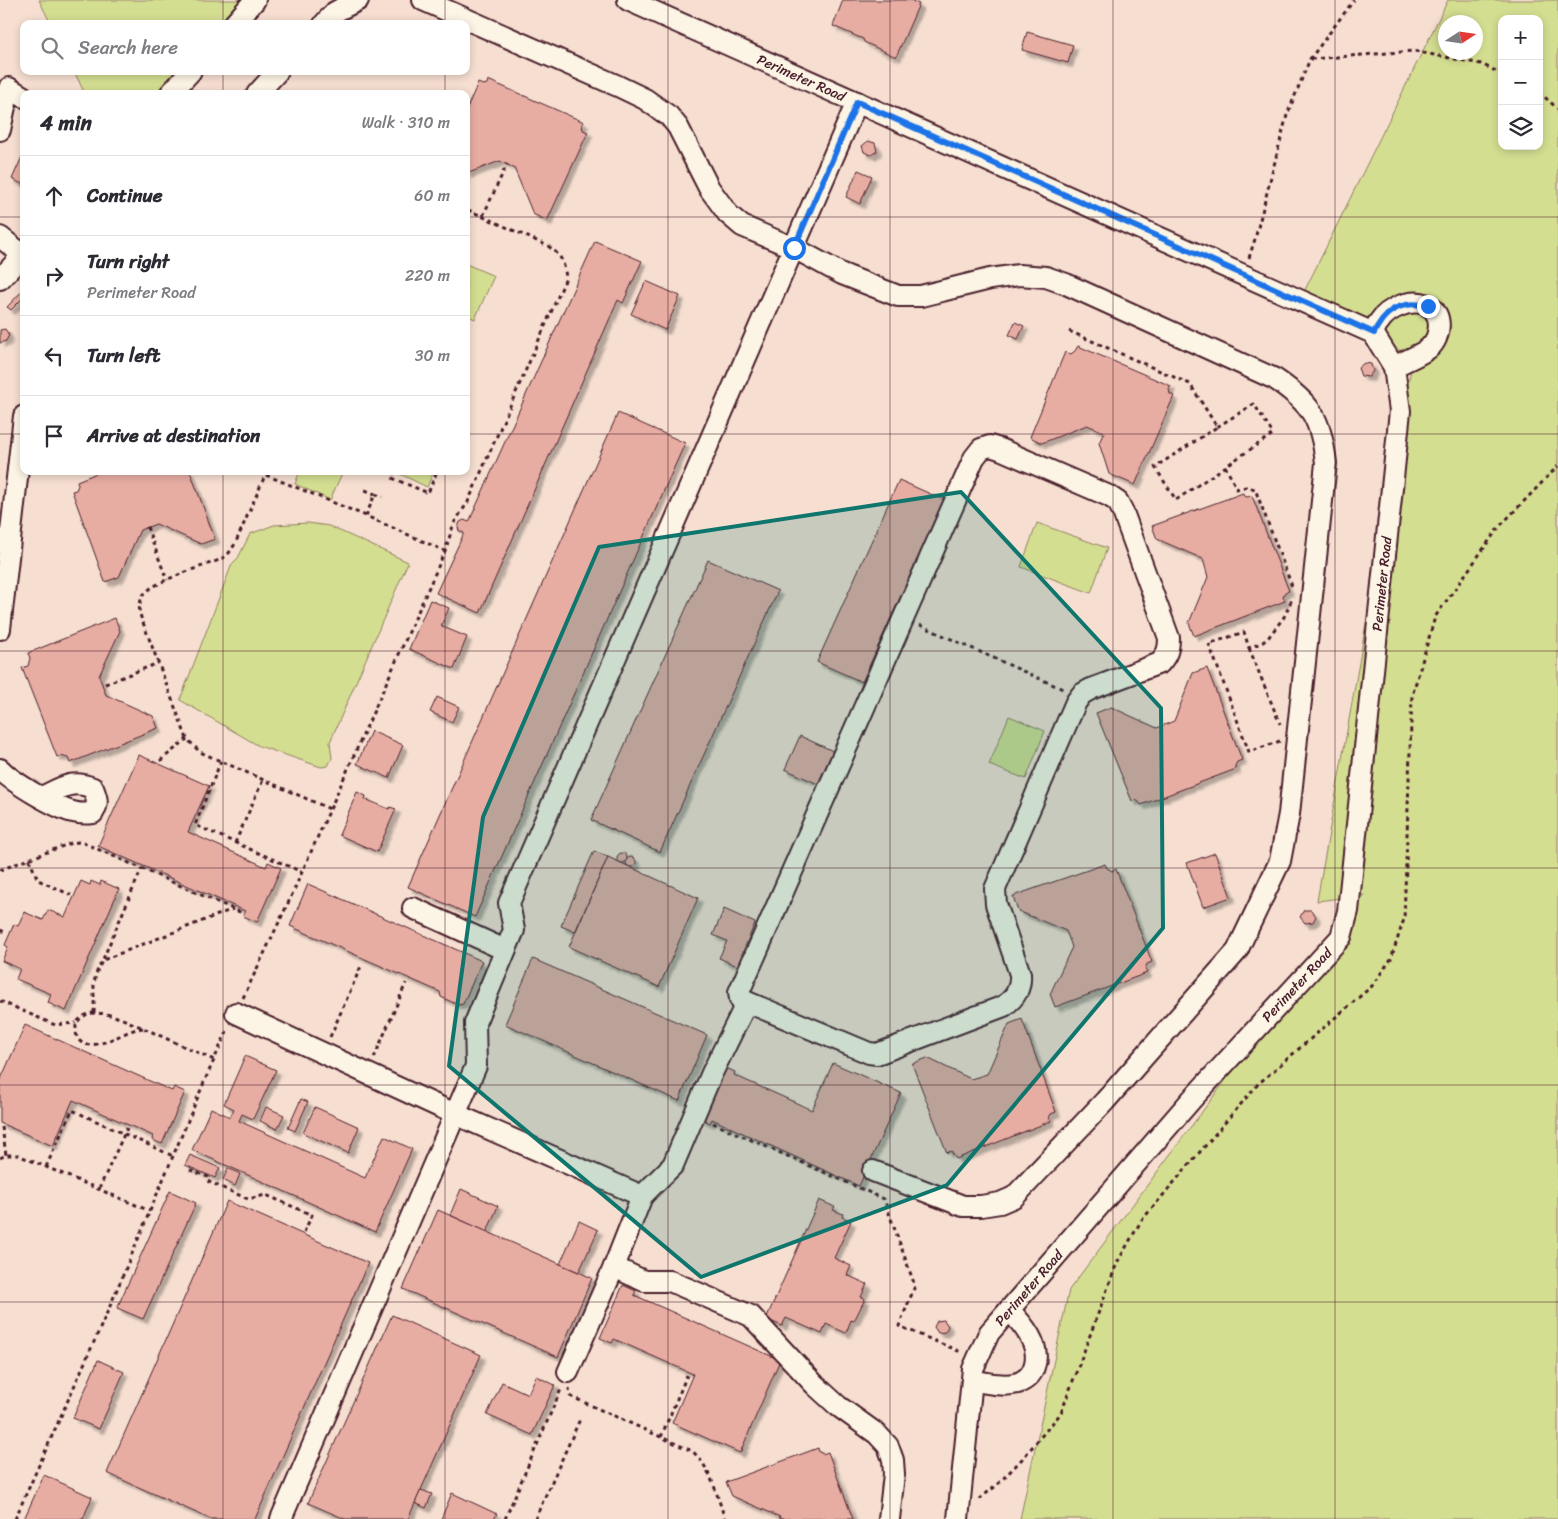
<!DOCTYPE html>
<html lang="en">
<head>
<meta charset="utf-8">
<style>
  :root { --surface:#fff; --page:#f7f7f7; --text:#2b2b33; --muted:#7c7c81; --line:#e1e1e2 }
  body { margin:0; font-family:Sriracha,sans-serif; background:var(--page); color:var(--text) }
  .controls { position:absolute; right:15px; top:15px; display:grid; overflow:hidden; border-radius:10px; box-shadow:0 2px 8px #0003 }
  .controls button { width:45px; height:45px; display:grid; place-items:center; padding:0; border:0; border-bottom:1px solid var(--line); background:var(--surface); color:var(--text); font:25px sans-serif }
  .compass { position:absolute; left:1438px; top:15px; width:45px; height:45px; border-radius:50%; background:var(--surface); box-shadow:0 2px 8px #0003; rotate:78deg }
  .stop { position:absolute; width:15px; height:15px; margin:-11px; border:4px solid #1a73e8; border-radius:50%; background:#fff }
  .stop.end { background:#1a73e8; border-color:#fff; box-shadow:0 1px 5px #0008 }
  .list { margin:0; padding:0; list-style:none }
  h2 { display:flex; justify-content:space-between; align-items:center; height:65px; margin:0; padding:0 20px; font-size:21px }
  h2 small { font-size:16px; font-weight:400; color:var(--muted) }
  .list li { display:grid; grid-template-columns:32px 1fr auto; gap:15px; align-items:center; box-sizing:border-box; height:80px; padding:0 20px; border-top:1px solid var(--line) }
  .list b { display:block; font-size:19px; white-space:nowrap }
  .list p { margin:0; font-size:16px; white-space:nowrap; color:var(--muted) }
  .list em { font-size:16px; font-style:normal; color:var(--muted) }
  .icon { flex:none; width:28px; height:28px; fill:none; stroke:currentColor; stroke-width:2; stroke-linecap:round; stroke-linejoin:round }
  .map { position:relative; flex:none; width:1558px; height:1519px; overflow:hidden }
  .search { position:absolute; background:var(--surface); box-shadow:0 2px 8px #0003; left:20px; top:20px; width:450px; height:55px; display:flex; align-items:center; gap:12px; box-sizing:border-box; padding:0 18px; border-radius:10px; color:var(--muted); font-size:19px }
  .panel { position:absolute; background:var(--surface); box-shadow:0 2px 8px #0003; left:20px; top:90px; width:450px; height:385px; border-radius:10px }
  .map>svg:first-child { display:block }
  .green { fill:#d4de91; stroke:#8f7e5e; fill-rule:evenodd }
  .building { fill:#e7ada3; stroke:#4a1f2b; filter:url(#shadow) }
  .lines { fill:none; stroke-linecap:round; stroke-linejoin:round }
  .minor-casing { stroke:#4a1f2b; stroke-width:24 }
  .path { stroke:#4a1f2b; stroke-width:3; stroke-dasharray:4 4; stroke-linecap:butt }
  .minor { stroke:#fcf5e5; stroke-width:20 }
  .route { stroke:#1a73e8; stroke-width:6 }
  .marked { fill:#0f766e; fill-opacity:0.2; stroke:#0f766e; stroke-width:4; stroke-linejoin:round }
  .grid { fill:none; stroke:#4a1f2b; stroke-width:1; stroke-opacity:0.55 }
  .labels { text-anchor:middle; dominant-baseline:central; stroke-width:5; stroke-linejoin:round; paint-order:stroke }
  .street-label { font-size:14px; fill:#4a1f2b; stroke:#fcf5e5 }
</style>
</head>
<body>
<div class="map">
<svg width="1558" height="1519" viewBox="0 0 1558 1519">
  <defs>
    <filter id="shadow"><feDropShadow dx="4.5" dy="4.5" stdDeviation="1" flood-color="#0004"/></filter>
  </defs>
  <rect width="100%" height="100%" fill="#f6dfd1"/>
  <filter id="ink" filterUnits="userSpaceOnUse"><feTurbulence type="fractalNoise" baseFrequency=".02" numOctaves="2"/><feDisplacementMap in="SourceGraphic" scale="10" xChannelSelector="R" yChannelSelector="G"/><feConvolveMatrix kernelMatrix="1 2 1 2 8 2 1 2 1" color-interpolation-filters="sRGB"/></filter>
  <g filter="url(#ink)">
    <g class="green">
      <path d="M 39,0 L 255,0 L 234,24 L 51,24 Z"/>
      <path d="M 1448,0 L 1558,0 L 1558,1519 L 1020,1519 L 1069,1290 L 1364,895 L 1317,901 L 1413,357 L 1300,300 ZM 1502,19 L 1539,19 L 1539,146 L 1502,146 ZM 1446,22 L 1476,22 L 1476,52 L 1446,52 Z"/>
      <path d="M 74,71 L 191,71 L 170,94 L 85,94 Z"/>
      <path d="M 466,264 L 494,276 L 475,319 L 466,315 Z"/>
      <path d="M 300,471 L 343,471 L 330,500 L 295,484 Z"/>
      <path d="M 399,471 L 434,471 L 427,487 L 398,473 Z"/>
      <path d="M 308,523 L 329,526 L 408,562 L 330,742 L 332,758 L 328,766 L 321,767 L 259,746 L 180,700 L 232,564 L 238,558 L 250,534 L 274,525 Z"/>
      <path d="M 1037,523 L 1107,548 L 1091,593 L 1021,567 Z"/>
      <path d="M 1009,716 L 1045,731 L 1026,779 L 989,765 Z"/>
    </g>
    <g class="building">
      <path d="M 843,0 L 910,0 L 919,4 L 896,57 L 864,42 L 863,39 L 833,26 Z"/>
      <path d="M 1027,32 L 1073,45 L 1068,63 L 1022,50 Z"/>
      <path d="M 488,80 L 584,122 L 582,125 L 583,130 L 588,132 L 547,221 L 533,214 L 514,168 L 500,161 L 466,174 L 466,110 L 478,83 L 483,85 L 487,84 Z"/>
      <path d="M 868,141 L 875,143 L 877,151 L 871,155 L 864,152 L 862,146 Z"/>
      <path d="M 22,157 L 24,158 L 24,185 L 12,179 Z"/>
      <path d="M 858,170 L 872,176 L 860,204 L 846,197 Z"/>
      <path d="M 595,241 L 642,261 L 623,303 L 618,300 L 480,613 L 436,593 L 464,533 L 459,531 L 458,527 L 460,522 L 464,520 L 469,522 Z"/>
      <path d="M 646,281 L 680,296 L 665,330 L 631,314 Z"/>
      <path d="M 23,290 L 24,297 L 11,310 L 7,307 Z"/>
      <path d="M 1015,322 L 1024,326 L 1018,339 L 1009,335 Z"/>
      <path d="M 5,329 L 9,335 L 6,341 L 0,343 L 0,330 Z"/>
      <path d="M 1078,346 L 1171,386 L 1169,389 L 1170,394 L 1174,396 L 1135,485 L 1109,474 L 1099,443 L 1104,432 L 1087,425 L 1042,443 L 1030,437 L 1065,352 L 1071,354 L 1075,351 Z"/>
      <path d="M 1364,363 L 1371,364 L 1373,371 L 1369,377 L 1361,376 L 1358,368 Z"/>
      <path d="M 618,413 L 685,443 L 475,917 L 408,887 Z"/>
      <path d="M 102,471 L 190,471 L 215,539 L 201,544 L 156,524 L 140,530 L 119,577 L 105,582 L 72,491 L 76,490 L 78,485 L 77,481 Z"/>
      <path d="M 899,480 L 944,500 L 862,682 L 817,662 Z"/>
      <path d="M 1243,493 L 1244,496 L 1247,497 L 1252,496 L 1289,591 L 1285,592 L 1283,596 L 1285,601 L 1194,636 L 1189,623 L 1208,577 L 1203,559 L 1157,539 L 1152,526 Z"/>
      <path d="M 708,560 L 778,591 L 660,852 L 591,820 Z"/>
      <path d="M 430,600 L 449,608 L 441,626 L 467,637 L 454,669 L 409,649 Z"/>
      <path d="M 115,618 L 120,631 L 99,676 L 106,695 L 153,716 L 158,728 L 70,763 L 68,758 L 61,756 L 57,757 L 22,668 L 28,666 L 30,658 L 28,653 Z"/>
      <path d="M 1207,668 L 1242,760 L 1237,762 L 1235,766 L 1236,769 L 1141,805 L 1139,802 L 1136,800 L 1132,801 L 1096,713 L 1111,707 L 1157,728 L 1174,721 L 1193,673 Z"/>
      <path d="M 437,697 L 459,707 L 452,722 L 430,712 Z"/>
      <path d="M 371,731 L 403,745 L 389,778 L 357,764 Z"/>
      <path d="M 800,736 L 833,751 L 818,784 L 785,769 Z"/>
      <path d="M 139,755 L 209,786 L 188,832 L 266,867 L 268,862 L 281,868 L 257,922 L 243,916 L 245,911 L 98,846 Z"/>
      <path d="M 357,792 L 366,796 L 365,799 L 389,809 L 390,807 L 396,809 L 377,852 L 339,835 Z"/>
      <path d="M 594,851 L 608,857 L 575,932 L 561,926 Z"/>
      <path d="M 1215,853 L 1231,897 L 1203,907 L 1187,863 Z"/>
      <circle cx="622" cy="858" r="5"/>
      <circle cx="631" cy="862" r="5"/>
      <path d="M 608,857 L 698,898 L 659,987 L 569,947 Z"/>
      <path d="M 1105,864 L 1107,868 L 1112,871 L 1116,869 L 1152,962 L 1147,964 L 1145,969 L 1147,973 L 1055,1007 L 1050,994 L 1072,947 L 1066,931 L 1018,911 L 1013,896 Z"/>
      <path d="M 81,881 L 90,885 L 91,881 L 100,885 L 101,881 L 119,889 L 66,1011 L 48,1003 L 51,994 L 16,979 L 20,969 L 2,961 L 8,947 L 5,945 L 14,924 L 18,926 L 24,912 L 43,920 L 48,910 L 65,917 Z"/>
      <path d="M 308,884 L 482,961 L 463,1004 L 458,1005 L 441,997 L 440,992 L 290,926 Z"/>
      <path d="M 724,909 L 755,923 L 737,966 L 719,958 L 727,941 L 713,935 Z"/>
      <path d="M 1304,910 L 1311,910 L 1316,916 L 1313,922 L 1305,923 L 1300,917 Z"/>
      <path d="M 533,959 L 707,1035 L 679,1101 L 505,1024 Z"/>
      <path d="M 1022,1019 L 1056,1112 L 1051,1114 L 1049,1118 L 1051,1121 L 956,1159 L 951,1151 L 947,1153 L 912,1064 L 927,1058 L 971,1079 L 987,1074 L 1009,1024 Z"/>
      <path d="M 25,1025 L 172,1091 L 174,1087 L 185,1092 L 162,1144 L 152,1140 L 153,1136 L 73,1100 L 53,1146 L 0,1123 L 0,1081 Z"/>
      <path d="M 245,1056 L 276,1070 L 253,1119 L 242,1114 L 239,1121 L 365,1178 L 384,1136 L 412,1149 L 375,1232 L 192,1150 L 211,1108 L 230,1117 L 234,1109 L 224,1104 Z"/>
      <path d="M 833,1063 L 901,1093 L 859,1186 L 712,1119 L 710,1123 L 700,1118 L 722,1066 L 735,1072 L 734,1075 L 812,1110 Z"/>
      <path d="M 301,1099 L 308,1102 L 295,1131 L 288,1128 Z"/>
      <path d="M 266,1107 L 284,1115 L 277,1129 L 260,1121 Z"/>
      <path d="M 315,1107 L 359,1127 L 348,1153 L 303,1133 Z"/>
      <path d="M 190,1155 L 220,1168 L 215,1178 L 185,1165 Z"/>
      <path d="M 228,1168 L 240,1174 L 235,1186 L 223,1180 Z"/>
      <path d="M 461,1189 L 498,1206 L 487,1232 L 450,1215 Z"/>
      <path d="M 170,1191 L 196,1203 L 143,1319 L 117,1308 Z"/>
      <path d="M 819,1200 L 835,1207 L 833,1210 L 843,1214 L 842,1217 L 851,1221 L 834,1258 L 851,1266 L 847,1275 L 867,1284 L 861,1297 L 865,1299 L 854,1321 L 851,1320 L 846,1333 L 826,1324 L 822,1334 L 786,1318 L 782,1326 L 766,1319 Z"/>
      <path d="M 227,1201 L 368,1263 L 255,1519 L 210,1519 L 107,1473 Z"/>
      <path d="M 438,1210 L 592,1278 L 558,1357 L 403,1289 Z"/>
      <path d="M 579,1221 L 598,1230 L 579,1272 L 560,1264 Z"/>
      <path d="M 623,1285 L 636,1291 L 634,1295 L 780,1360 L 740,1453 L 672,1423 L 693,1374 L 614,1339 L 612,1343 L 600,1338 Z"/>
      <path d="M 392,1315 L 481,1355 L 408,1519 L 345,1519 L 308,1503 Z"/>
      <path d="M 944,1320 L 948,1326 L 945,1332 L 938,1333 L 934,1327 L 937,1321 Z"/>
      <path d="M 98,1360 L 124,1372 L 99,1429 L 73,1418 Z"/>
      <path d="M 536,1376 L 555,1385 L 532,1435 L 487,1415 L 502,1382 L 528,1394 Z"/>
      <path d="M 818,1448 L 819,1452 L 823,1454 L 828,1452 L 853,1519 L 780,1519 L 780,1517 L 732,1496 L 726,1482 Z"/>
      <path d="M 44,1475 L 92,1497 L 83,1519 L 24,1519 Z"/>
      <path d="M 421,1490 L 432,1494 L 426,1508 L 415,1503 Z"/>
      <path d="M 452,1493 L 497,1514 L 494,1519 L 441,1519 Z"/>
    </g>
    <g class="lines">
      <defs>
        <g id="minor">
          <path d="M 423,0 L 618,86 L 645,99 L 669,116 L 678,127 L 709,188 L 728,214 L 742,226 L 794,248 L 842,274 L 898,296 L 921,296 L 990,279 L 1019,275 L 1046,277 L 1066,284 L 1275,379 C 1312,404 1321,419 1326,463 L 1289,814 L 1280,861 L 1237,951 L 1105,1101 L 1014,1197 L 1000,1203 L 981,1206 L 963,1206 L 873,1171"/>
          <path id="s1" d="M 628,0 L 1373,333 L 1394,367 L 1400,411 L 1348,911 L 1341,937 L 1192,1099 L 989,1333 L 973,1369 L 958,1519"/>
          <path d="M 234,24 L 255,0"/>
          <path d="M 324,24 L 335,12 L 358,0"/>
          <path d="M 170,94 L 191,71"/>
          <path d="M 257,94 L 278,71"/>
          <path d="M 0,130 L 9,88 L 24,97"/>
          <path d="M 0,237 L 23,255"/>
          <path d="M 0,279 L 24,254"/>
          <path d="M 1373,333 C 1375,329 1376,325 1379,322 C 1388,308 1411,298 1427,305 C 1444,313 1441,338 1429,348 C 1421,355 1404,361 1394,367"/>
          <path d="M 990,446 L 1000,449 L 1109,496 L 1118,502 L 1123,512 L 1169,638 C 1169,649 1167,655 1160,663 L 1091,689 L 1082,694 L 1076,702 L 995,889 L 996,904 L 1020,974 C 1021,988 1016,997 1004,1006 L 877,1054 L 869,1053 L 740,999 L 739,992 L 974,458 L 981,449 Z"/>
          <path d="M 0,629 L 24,416"/>
          <path d="M 0,769 C 12,782 56,808 73,812 C 80,814 86,814 93,813 C 99,803 97,798 93,788 C 72,779 61,788 42,797"/>
          <path d="M 413,908 L 505,950"/>
          <path d="M 236,1013 L 455,1114 L 642,1196 L 614,1267 L 644,1281 L 670,1281 L 751,1316 L 815,1385 L 838,1406 L 877,1434 L 888,1446 L 893,1460 L 894,1474 L 889,1519"/>
          <path d="M 642,1196 L 673,1165 L 712,1073 L 747,1002"/>
          <path d="M 568,1372 L 614,1267"/>
          <path d="M 972,1380 C 987,1383 1004,1387 1018,1383 C 1026,1380 1032,1374 1034,1367 C 1042,1346 1023,1324 1009,1310"/>
          <path d="M 281,1519 L 476,1066 L 475,1023 L 514,930 L 509,903 L 857,102"/>
        </g>
      </defs>
      <use href="#minor" class="minor-casing"/>
      <g class="path">
        <path d="M 1311,59 L 1414,51 L 1481,64 L 1502,74"/>
        <path d="M 1539,92 L 1558,109"/>
        <path d="M 483,216 L 507,164"/>
        <path d="M 466,218 L 470,210"/>
        <path d="M 1249,258 L 1255,239 L 1287,115 L 1310,59 L 1354,0"/>
        <path d="M 1069,331 L 1190,384 L 1217,427 L 1155,467 L 1176,500 L 1273,434 L 1254,404 L 1217,427"/>
        <path d="M 1225,466 L 1237,489 L 1246,487 L 1255,489 L 1293,589"/>
        <path d="M 267,471 L 235,544 L 229,553 L 222,559 C 204,566 157,580 145,593 C 140,598 140,605 139,612 L 187,739 L 200,752 L 330,809"/>
        <path d="M 395,471 L 392,478 L 428,493 L 437,471"/>
        <path d="M 266,475 L 366,516 L 445,551"/>
        <path d="M 365,490 L 375,494"/>
        <path d="M 366,516 L 375,494 L 383,497"/>
        <path d="M 147,527 L 167,580"/>
        <path d="M 920,625 L 1065,690"/>
        <path d="M 1249,648 L 1280,724"/>
        <path d="M 105,684 L 158,663"/>
        <path d="M 1280,741 L 1249,752 L 1209,644 L 1244,632 L 1249,648 L 1263,642 L 1268,638 L 1284,617 L 1292,599"/>
        <path d="M 160,761 L 187,739"/>
        <path d="M 221,761 L 195,825 L 302,872"/>
        <path d="M 235,843 L 263,780"/>
        <path d="M 29,859 L 38,880 L 71,895"/>
        <path d="M 0,870 L 71,843 L 78,842 L 84,843 L 242,913"/>
        <path d="M 0,930 L 7,933"/>
        <path d="M 103,959 L 142,868"/>
        <path d="M 243,998 L 290,899 L 445,551 L 454,523 L 468,502 L 566,278 C 564,262 562,256 548,246 L 466,209"/>
        <path d="M 0,1001 L 55,1025 L 76,1023"/>
        <path d="M 94,1013 C 95,991 90,980 103,960 L 233,909"/>
        <path d="M 143,1028 C 139,1029 135,1029 131,1031 C 119,1035 94,1051 81,1042 C 75,1038 76,1030 76,1023 C 82,1017 86,1013 95,1013 C 114,1013 133,1024 150,1031 C 171,1041 193,1050 214,1060"/>
        <path d="M 330,1037 L 362,964"/>
        <path d="M 374,1058 L 406,983"/>
        <path d="M 713,1123 L 884,1199 L 915,1286 L 899,1326 L 961,1352"/>
        <path d="M 2,1127 L 6,1155"/>
        <path d="M 0,1158 L 6,1155 L 18,1155 L 150,1211"/>
        <path d="M 46,1167 L 72,1110 L 173,1156"/>
        <path d="M 190,1170 L 208,1177 L 207,1181 L 248,1199 L 266,1195 L 312,1215 L 304,1232"/>
        <path d="M 99,1189 L 127,1128"/>
        <path d="M 569,1388 L 570,1396 L 692,1451 C 711,1467 717,1496 725,1519"/>
        <path d="M 661,1437 L 687,1375"/>
        <path d="M 979,1499 L 996,1486 L 1022,1459 L 1061,1413 L 1117,1263 L 1141,1221 L 1258,1084 L 1372,986 L 1391,959 L 1404,919 L 1412,696 L 1435,617 L 1499,527 L 1558,466"/>
        <path d="M 15,1519 L 110,1306 L 205,1080 L 228,1029"/>
        <path d="M 505,1519 L 562,1387"/>
        <path d="M 535,1519 L 581,1417"/>
      </g>
      <use href="#minor" class="minor"/>
    </g>
  </g>
  <g class="lines" filter="url(#ink)">
    <path class="route" d="M 794,248 L 857,102 L 1374,333 C 1385,309 1403,300 1428,306"/>
  </g>
  <path class="marked" d="M 961,492 L 1161,708 L 1163,928 L 947,1185 L 701,1277 L 449,1066 L 483,817 L 599,547 Z"/>
  <path class="grid" d="M 223,0 L 223,24M 445,0 L 445,24M 668,0 L 668,1519M 890,0 L 890,1519M 1113,0 L 1113,1519M 1335,0 L 1335,1519M 223,71 L 223,94M 445,71 L 445,94M 0,217 L 24,217M 466,217 L 1558,217M 0,434 L 24,434M 466,434 L 1558,434M 223,471 L 223,1519M 445,471 L 445,1519M 0,651 L 1558,651M 0,868 L 1558,868M 0,1085 L 1558,1085M 0,1302 L 1558,1302"/>
  <g class="labels">
    <g class="street-label">
      <text stroke="none"><textPath href="#s1" startOffset="190">Perimeter Road</textPath></text>
      <text transform="translate(1382 584) rotate(-84)">Perimeter Road</text>
      <text transform="translate(1297 985) rotate(-47)">Perimeter Road</text>
      <text transform="translate(1029 1288) rotate(-49)">Perimeter Road</text>
    </g>
  </g>
</svg>
<div class="controls">
<button>+</button>
<button>−</button>
<button><svg class="icon" aria-label="layers" viewBox="0 0 24 24"><path d="M12 4l9 5-9 5-9-5zM3 14l9 5 9-5"/></svg></button>
</div>
<svg class="compass" viewBox="-18 -18 36 36"><path d="M0-13l5 13h-10z" fill="#e53935"/><path d="M0 13l5-13h-10z" fill="#7c7c81"/></svg>
<div class="stop" style="left:794px;top:248px"></div>
<div class="stop end" style="left:1428px;top:306px"></div>
<div class="search"><svg class="icon" aria-label="search" viewBox="0 0 24 24"><circle cx="10" cy="10" r="6"/><path d="M15 15l6 6"/></svg>Search here</div>
<section class="panel">
<h2>4 min<small>Walk · 310 m</small></h2>
<ul class="list">
<li><svg class="icon" aria-label="ahead" viewBox="0 0 24 24"><path d="M12 20V5M6 11l6-6 6 6"/></svg><div><b>Continue</b></div><em>60 m</em></li>
<li><svg class="icon" aria-label="right" viewBox="0 0 24 24"><path d="M7 20v-9h11M14 6l5 5-5 5"/></svg><div><b>Turn right</b><p>Perimeter Road</p></div><em>220 m</em></li>
<li><svg class="icon" aria-label="left" viewBox="0 0 24 24"><path d="M17 20v-9H6M10 6l-5 5 5 5"/></svg><div><b>Turn left</b></div><em>30 m</em></li>
<li><svg class="icon" aria-label="arrive" viewBox="0 0 24 24"><path d="M6 21V4h12l-3 4 3 4H6"/></svg><div><b>Arrive at destination</b></div></li>
</ul>
</section>
</div>
</body>
</html>
